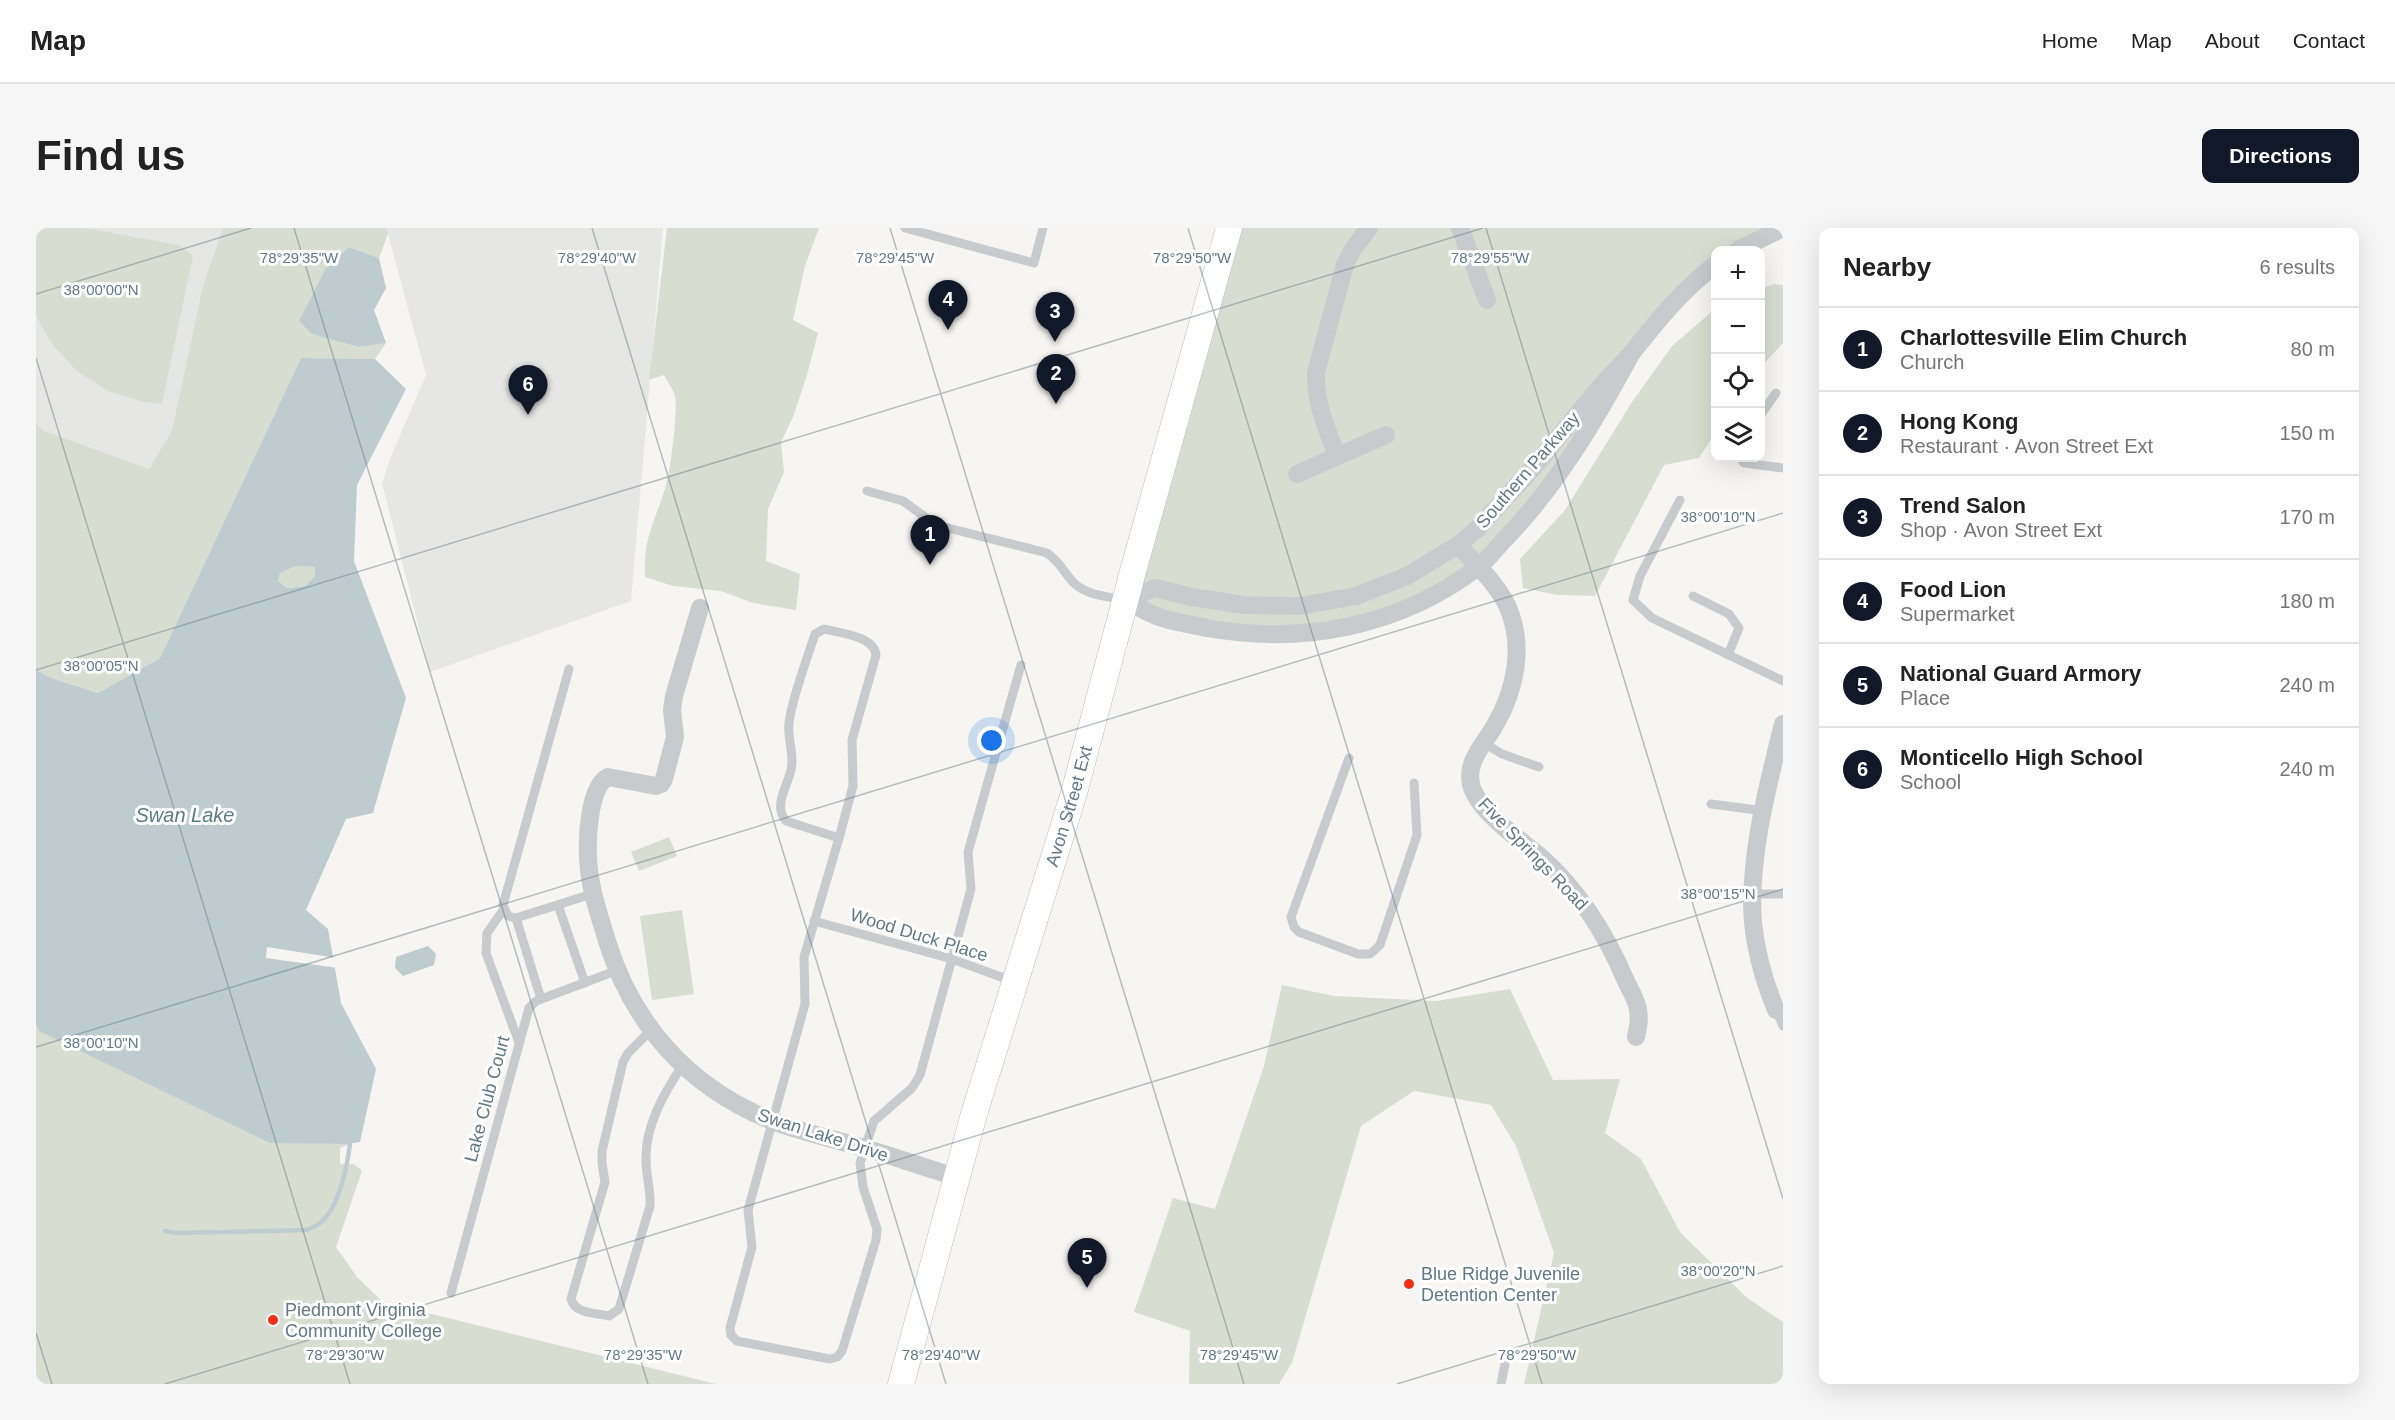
<!DOCTYPE html>
<html lang="en">
<head>
<meta charset="utf-8">
<style>
  :root { --surface:#fff; --page:#f6f6f6; --text:#222; --muted:#767676; --line:#e0e0e0; --accent:#111827 }
  body { margin:0; font-family:Arial,sans-serif; background:var(--page); color:var(--text) }
  .controls { position:absolute; right:18px; top:18px; display:grid; overflow:hidden; border-radius:12px; box-shadow:0 6px 24px #0002 }
  .controls button { width:54px; height:54px; display:grid; place-items:center; padding:0; border:0; border-bottom:2px solid var(--line); background:var(--surface); color:var(--text); font:30px sans-serif }
  .you { position:absolute; left:956px; top:513px; width:21px; height:21px; margin:-15px; border:4px solid #fff; border-radius:50%; background:#1a73e8; box-shadow:0 0 0 9px #1a73e833 }
  .badge { display:grid; place-items:center; width:39px; height:39px; border-radius:50%; background:var(--accent); color:#fff; font-size:20px; font-weight:700 }
  .pin { position:absolute; translate:-50% -50px; filter:drop-shadow(0 2px 3px #0008) }
  .pin::after { content:''; position:absolute; top:32px; width:21px; height:18px; background:inherit; clip-path:polygon(0 0,100% 0,50% 100%) }
  .list { margin:0; padding:0; list-style:none }
  h2 { display:flex; justify-content:space-between; align-items:center; height:78px; margin:0; padding:0 24px; font-size:26px }
  h2 small { font-size:20px; font-weight:400; color:var(--muted) }
  .list li { display:grid; grid-template-columns:39px 1fr auto; gap:18px; align-items:center; box-sizing:border-box; height:84px; padding:0 24px; border-top:2px solid var(--line) }
  .list b { display:block; font-size:22px; white-space:nowrap }
  .list p { margin:0; font-size:20px; white-space:nowrap; color:var(--muted) }
  .list em { font-size:20px; font-style:normal; color:var(--muted) }
  .icon { flex:none; width:33px; height:33px; fill:none; stroke:currentColor; stroke-width:2; stroke-linecap:round; stroke-linejoin:round }
  .map { position:relative; flex:none; width:1747px; height:1156px; overflow:hidden; border-radius:12px }
  header { display:flex; align-items:center; gap:36px; box-sizing:border-box; height:84px; padding:0 30px; background:var(--surface); border-bottom:2px solid var(--line) }
  header strong { font-size:28px }
  nav { display:flex; gap:33px; margin-inline-start:auto; font-size:21px }
  .intro { display:flex; align-items:center; justify-content:space-between; box-sizing:border-box; height:144px; padding:0 36px }
  h1 { margin:0; font-size:42px }
  .button { padding:15px 27px; border-radius:12px; background:var(--accent); color:#fff; font-size:21px; font-weight:700 }
  main { display:flex; gap:36px; padding:0 36px }
  aside { flex:1; background:var(--surface); border-radius:12px; box-shadow:0 6px 24px #0002 }
  .map>svg:first-child { display:block }
  .built { fill:#e6e7e4 }
  .green { fill:#d7ded1 }
  .water { fill:#beccd0; fill-rule:evenodd }
  .pier { fill:#f6f5f1 }
  .lines { fill:none; stroke-linecap:round; stroke-linejoin:round }
  .stream { stroke:#beccd0; stroke-width:4.5 }
  .secondary-casing { stroke:#b6bdc0; stroke-width:27 }
  .lane { stroke:#c7cbcd; stroke-width:9 }
  .street { stroke:#c7cbcd; stroke-width:18 }
  .secondary { stroke:#fff; stroke-width:26 }
  .ticks { fill:none; stroke:#617985; stroke-width:1.5; stroke-opacity:0.45 }
  .poi-dot { fill:#f52c11; stroke:#fff; stroke-width:2 }
  .labels { text-anchor:middle; dominant-baseline:central; stroke-width:6; stroke-linejoin:round; paint-order:stroke }
  .street-label { font-size:18px; fill:#617985; stroke:#fff }
  .poi-label { font-size:18px; fill:#617985; stroke:#fff; text-anchor:start }
  .water-label { font-size:20px; font-style:italic; fill:#5c7c83; stroke:#fff }
  .ticks-label { font-size:15px; text-anchor:middle; fill:#617985; stroke:#fff; stroke-width:6; stroke-linejoin:round; paint-order:stroke }
</style>
</head>
<body>
<header>
<strong>Map</strong>
<nav><a>Home</a><a>Map</a><a>About</a><a>Contact</a></nav>
</header>
<div class="intro"><h1>Find us</h1><a class="button">Directions</a></div>
<main>
<div class="map">
<svg width="1747" height="1156" viewBox="0 0 1747 1156">
  <rect width="100%" height="100%" fill="#f6f5f1"/>
  <g class="built">
    <path d="M 0,0 L 273,0 L 64,443 L 0,406 Z"/>
    <path d="M 319,0 L 627,0 L 595,373 L 394,444 L 346,255 L 356,226 L 390,147 L 352,6 Z"/>
  </g>
  <g class="green">
    <path d="M 0,0 L 50,0 L 143,17 L 157,28 L 126,176 L 107,174 L 72,163 L 41,143 L 16,116 L 0,88 Z"/>
    <path d="M 187,0 L 351,0 L 352,6 L 343,30 L 313,19 L 323,119 L 350,115 L 339,131 L 265,130 L 124,430 L 62,465 L 15,450 L 0,442 L 0,195 L 8,203 L 113,241 L 136,203 L 167,58 Z"/>
    <path d="M 631,0 L 783,0 L 769,38 L 757,92 L 782,105 L 771,147 L 757,189 L 745,214 L 748,244 L 732,281 L 730,333 L 764,346 L 760,382 L 717,375 L 685,363 L 637,358 L 609,349 C 607,312 617,298 628,264 C 634,249 642,183 639,168 C 637,161 631,153 628,147 L 613,152 Z"/>
    <path d="M 1193,0 L 1747,0 L 1702,22 L 1680,22 L 1679,36 L 1656,54 L 1565,181 L 1443,339 L 1362,383 L 1226,407 L 1089,372 Z"/>
    <path d="M 1738,56 L 1747,57 L 1747,115 L 1725,139 L 1725,61 Z"/>
    <path d="M 1679,81 L 1679,205 L 1663,230 L 1628,237 L 1559,368 L 1522,367 L 1487,360 L 1484,331 L 1529,282 L 1596,174 L 1636,118 Z"/>
    <path d="M 260,338 L 279,339 L 279,348 L 269,358 L 251,360 L 242,353 L 244,345 Z"/>
    <path d="M 633,609 L 641,628 L 603,643 L 595,624 Z"/>
    <path d="M 0,680 L 234,914 L 314,916 L 304,920 L 304,936 L 318,936 L 326,943 L 300,1019 L 321,1049 L 347,1074 L 680,1156 L 0,1156 Z"/>
    <path d="M 646,682 L 658,766 L 616,772 L 604,688 Z"/>
    <path d="M 1246,757 L 1298,768 L 1400,773 L 1474,761 L 1517,852 L 1584,851 L 1569,905 L 1605,931 L 1644,1004 L 1710,1069 L 1747,1094 L 1747,1156 L 1488,1156 L 1518,1025 L 1480,918 L 1455,877 L 1378,863 L 1325,898 L 1256,1135 L 1243,1156 L 1153,1156 L 1154,1103 L 1098,1084 L 1137,970 L 1179,981 L 1228,838 Z"/>
  </g>
  <g class="water">
    <path d="M 313,19 L 343,30 L 350,60 L 338,82 L 350,115 L 323,119 L 276,106 L 263,93 L 289,42 Z"/>
    <path d="M 265,130 L 339,131 L 370,161 L 321,257 L 318,333 L 370,470 L 337,585 L 310,591 L 270,682 L 292,701 L 305,775 L 340,841 L 324,914 L 311,916 L 234,915 L 3,803 L 0,795 L 0,442 L 15,450 L 62,465 L 124,430 ZM 260,338 L 279,339 L 279,348 L 269,358 L 251,360 L 242,353 L 244,345 Z"/>
    <path d="M 392,718 L 400,726 L 398,737 L 367,748 L 359,740 L 360,729 Z"/>
  </g>
  <path class="pier" d="M 231,719 L 300,730 L 302,740 L 230,730 Z"/>
  <g class="lines">
    <path class="stream" d="M 129,1003 L 141,1005 L 271,1002 C 275,1000 280,998 284,995 C 303,980 311,939 314,916"/>
    <defs>
      <g id="secondary">
        <path id="s1" d="M 865,1156 L 938,886 L 1038,565 L 1096,347 L 1193,0"/>
      </g>
    </defs>
    <use href="#secondary" class="secondary-casing"/>
    <g class="lane">
      <path d="M 869,0 L 998,35 L 1007,0"/>
      <path d="M 1724,188 L 1740,165"/>
      <path d="M 1704,230 L 1708,235 L 1747,240"/>
      <path d="M 831,263 L 867,273 L 900,297 L 1011,325 C 1026,336 1026,342 1037,354 C 1049,367 1070,368 1087,372"/>
      <path d="M 1644,272 L 1604,348 L 1597,372 L 1616,390 L 1747,453"/>
      <path d="M 1657,368 L 1693,386 L 1703,400 L 1692,427"/>
      <path d="M 788,401 C 804,405 838,408 840,427 L 816,512 L 817,558 L 803,610 L 750,593 C 737,578 751,559 755,542 C 759,526 751,511 753,495 C 756,470 771,431 779,406 Z"/>
      <path d="M 533,441 L 467,677 L 472,688 L 480,690 L 556,666"/>
      <path d="M 1448,515 L 1466,526 L 1503,539"/>
      <path d="M 1313,530 L 1255,689 L 1258,699 L 1263,704 L 1322,726 L 1334,726 L 1344,717 L 1381,607 L 1378,555"/>
      <path d="M 1675,576 L 1728,583"/>
      <path d="M 803,610 L 768,729 L 769,776 L 712,982 L 716,1019 L 694,1100 L 695,1107 L 701,1113 L 794,1131 L 801,1129 L 806,1123 L 840,1012 L 841,1001 L 827,959 L 824,935 L 838,893 L 876,860 L 884,847 L 935,661 L 932,624 L 985,437"/>
      <path d="M 1717,666 L 1747,666"/>
      <path d="M 522,677 L 549,755"/>
      <path d="M 468,681 L 451,705 L 450,725 L 483,815"/>
      <path d="M 480,690 L 505,771"/>
      <path d="M 778,693 L 916,731 L 976,753"/>
      <path d="M 1740,782 L 1747,798"/>
      <path d="M 615,802 L 592,825 L 587,834 L 566,923 L 566,935 L 569,954 L 535,1071 C 539,1086 560,1085 573,1088 L 583,1081 L 614,978 C 615,962 610,948 610,932 C 609,898 628,865 646,838"/>
      <path d="M 415,1065 L 493,780 L 500,773 L 582,742"/>
      <path d="M 1465,1156 L 1469,1136"/>
    </g>
    <g class="street">
      <path d="M 1424,0 L 1451,72"/>
      <path d="M 1702,22 L 1747,0"/>
      <path d="M 1595,126 C 1559,193 1520,259 1467,313 C 1459,322 1451,332 1442,339 C 1364,399 1265,417 1171,400 C 1153,396 1134,394 1118,387 C 1108,383 1099,377 1089,372 L 1119,360 L 1155,369 L 1208,377 L 1264,378 L 1320,368 L 1371,348 L 1422,317 L 1442,300 L 1498,239 L 1563,160 Z"/>
      <path d="M 1595,126 C 1621,93 1646,62 1680,36"/>
      <path d="M 1301,228 C 1290,199 1279,175 1280,144 L 1309,37 L 1317,21 L 1333,0"/>
      <path d="M 1261,246 L 1350,207"/>
      <path d="M 1422,317 C 1439,335 1460,355 1471,377 C 1489,417 1480,462 1458,499 C 1447,518 1428,535 1436,560 C 1446,587 1485,612 1506,630 C 1544,664 1570,706 1590,753 C 1594,762 1601,772 1602,782 C 1604,791 1602,800 1600,809"/>
      <path d="M 664,380 L 638,468 L 636,482 L 639,509 L 628,551 L 625,556 L 620,558 L 572,549 C 553,559 551,609 552,629 C 553,659 563,686 571,713 C 597,797 653,859 734,892 C 763,904 795,910 825,919 C 857,928 889,940 921,949"/>
      <path d="M 1740,782 C 1728,753 1720,725 1717,694 C 1712,632 1732,556 1747,496"/>
    </g>
    <use href="#secondary" class="secondary"/>
  </g>
  <path class="ticks" d="M 258,0 L 612,1156M 556,0 L 910,1156M 854,0 L 1208,1156M 1152,0 L 1506,1156M 1450,0 L 1747,971M 0,66 L 215,0M 0,130 L 314,1156M 0,442 L 1447,0M 0,819 L 1747,285M 0,1105 L 16,1156M 129,1156 L 1747,661M 1361,1156 L 1747,1038"/>
  <g class="poi-dot">
    <circle cx="1373" cy="1056" r="6"/>
    <circle cx="237" cy="1092" r="6"/>
  </g>
  <g class="labels">
    <g class="street-label">
      <text transform="translate(1492 242) rotate(-49)">Southern Parkway</text>
      <text stroke="none"><textPath href="#s1" startOffset="602">Avon Street Ext</textPath></text>
      <text transform="translate(1497 626) rotate(46)">Five Springs Road</text>
      <text transform="translate(883 707) rotate(17)">Wood Duck Place</text>
      <text transform="translate(451 871) rotate(-75)">Lake Club Court</text>
      <text transform="translate(787 907) rotate(18)">Swan Lake Drive</text>
    </g>
    <g class="poi-label">
      <text x="1385" y="1046">Blue Ridge Juvenile<tspan x="1385" dy="21">Detention Center</tspan></text>
      <text x="249" y="1082">Piedmont Virginia<tspan x="249" dy="21">Community College</tspan></text>
    </g>
    <g class="water-label">
      <text x="149" y="587">Swan Lake</text>
    </g>
  </g>
  <g class="ticks-label">
    <text x="263" y="35">78°29'35"W</text>
    <text x="561" y="35">78°29'40"W</text>
    <text x="859" y="35">78°29'45"W</text>
    <text x="1156" y="35">78°29'50"W</text>
    <text x="1454" y="35">78°29'55"W</text>
    <text x="65" y="67">38°00'00"N</text>
    <text x="1682" y="294">38°00'10"N</text>
    <text x="65" y="443">38°00'05"N</text>
    <text x="1682" y="671">38°00'15"N</text>
    <text x="65" y="820">38°00'10"N</text>
    <text x="1682" y="1048">38°00'20"N</text>
    <text x="309" y="1132">78°29'30"W</text>
    <text x="607" y="1132">78°29'35"W</text>
    <text x="905" y="1132">78°29'40"W</text>
    <text x="1203" y="1132">78°29'45"W</text>
    <text x="1501" y="1132">78°29'50"W</text>
  </g>
</svg>
<div class="controls">
<button>+</button>
<button>−</button>
<button><svg class="icon" aria-label="locate" viewBox="0 0 24 24"><circle cx="12" cy="12" r="6"/><path d="M12 2v4M12 18v4M2 12h4M18 12h4"/></svg></button>
<button><svg class="icon" aria-label="layers" viewBox="0 0 24 24"><path d="M12 4l9 5-9 5-9-5zM3 14l9 5 9-5"/></svg></button>
</div>
<div class="you"></div>
<div class="pin badge" style="left:894px;top:337px">1</div>
<div class="pin badge" style="left:1020px;top:176px">2</div>
<div class="pin badge" style="left:1019px;top:114px">3</div>
<div class="pin badge" style="left:912px;top:102px">4</div>
<div class="pin badge" style="left:1051px;top:1060px">5</div>
<div class="pin badge" style="left:492px;top:187px">6</div>
</div>
<aside>
<h2>Nearby<small>6 results</small></h2>
<ul class="list">
<li><span class="badge">1</span><div><b>Charlottesville Elim Church</b><p>Church</p></div><em>80 m</em></li>
<li><span class="badge">2</span><div><b>Hong Kong</b><p>Restaurant · Avon Street Ext</p></div><em>150 m</em></li>
<li><span class="badge">3</span><div><b>Trend Salon</b><p>Shop · Avon Street Ext</p></div><em>170 m</em></li>
<li><span class="badge">4</span><div><b>Food Lion</b><p>Supermarket</p></div><em>180 m</em></li>
<li><span class="badge">5</span><div><b>National Guard Armory</b><p>Place</p></div><em>240 m</em></li>
<li><span class="badge">6</span><div><b>Monticello High School</b><p>School</p></div><em>240 m</em></li>
</ul>
</aside>
</main>
</body>
</html>
